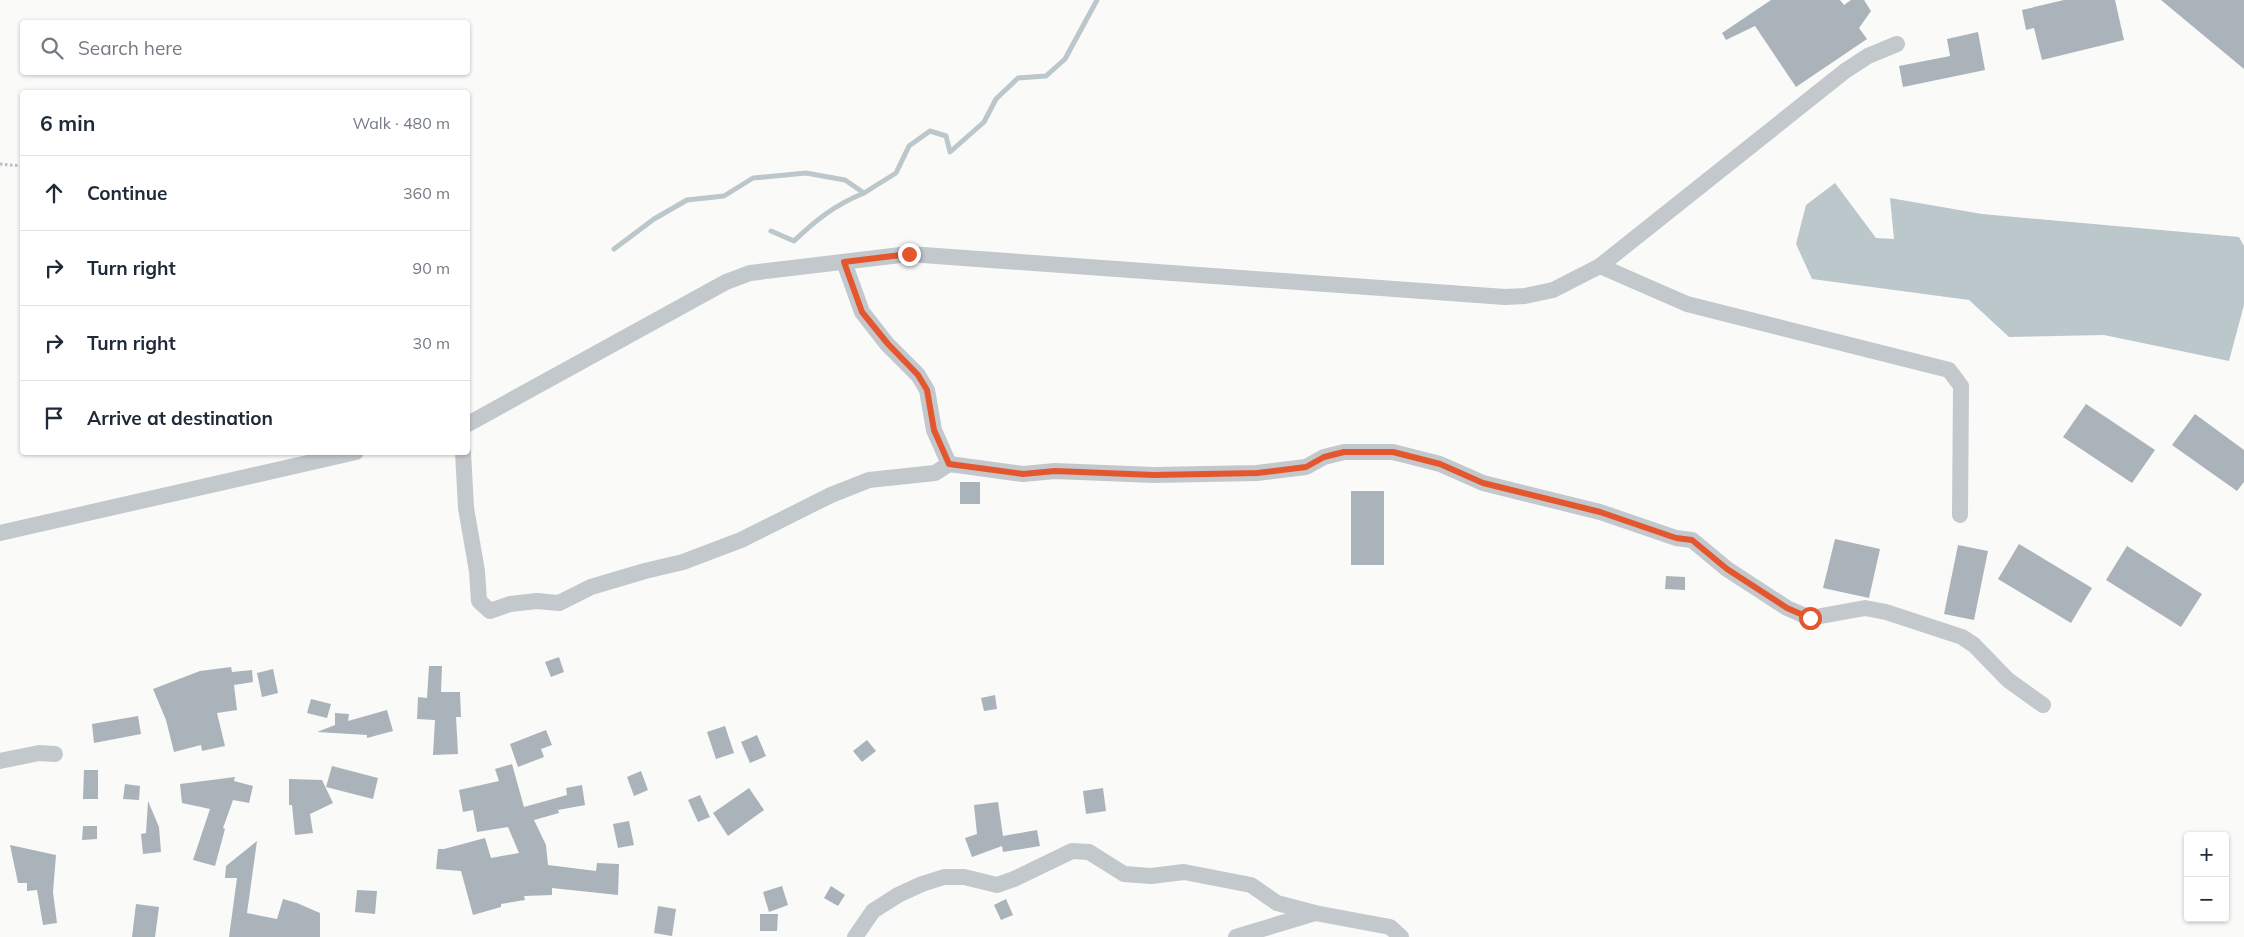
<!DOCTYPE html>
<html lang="en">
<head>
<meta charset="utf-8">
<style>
  :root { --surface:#fff; --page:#f2f2f3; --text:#1f2937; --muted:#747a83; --line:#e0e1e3 }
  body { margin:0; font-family:Mulish,sans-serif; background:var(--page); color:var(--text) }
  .controls { position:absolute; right:15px; bottom:15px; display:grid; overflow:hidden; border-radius:5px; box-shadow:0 1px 4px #0004 }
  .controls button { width:45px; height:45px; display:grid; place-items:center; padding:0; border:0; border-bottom:1px solid var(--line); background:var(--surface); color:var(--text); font:25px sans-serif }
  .stop { position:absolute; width:15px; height:15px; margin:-11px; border:4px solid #e4572e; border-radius:50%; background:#fff }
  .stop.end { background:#e4572e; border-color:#fff; box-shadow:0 1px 5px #0008 }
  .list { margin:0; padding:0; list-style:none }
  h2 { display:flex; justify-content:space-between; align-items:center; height:65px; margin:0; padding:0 20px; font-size:21px }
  h2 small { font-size:16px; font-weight:400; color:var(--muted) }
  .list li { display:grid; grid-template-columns:32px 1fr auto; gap:15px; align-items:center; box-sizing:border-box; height:75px; padding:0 20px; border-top:1px solid var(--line) }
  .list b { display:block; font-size:19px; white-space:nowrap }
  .list em { font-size:16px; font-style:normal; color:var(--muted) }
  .icon { flex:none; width:28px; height:28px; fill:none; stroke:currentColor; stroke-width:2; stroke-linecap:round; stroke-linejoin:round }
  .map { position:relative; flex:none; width:2244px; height:937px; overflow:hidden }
  .search { position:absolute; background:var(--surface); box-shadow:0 1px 4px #0004; left:20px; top:20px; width:450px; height:55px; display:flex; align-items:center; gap:12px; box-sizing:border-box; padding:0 18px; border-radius:5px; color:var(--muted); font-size:19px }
  .panel { position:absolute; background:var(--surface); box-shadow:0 1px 4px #0004; left:20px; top:90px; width:450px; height:365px; border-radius:5px }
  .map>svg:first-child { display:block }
  .water { fill:#bbc7cb }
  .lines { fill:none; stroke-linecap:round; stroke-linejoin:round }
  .stream { stroke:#bbc7cb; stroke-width:5 }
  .building { fill:#aab3b9 }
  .path { stroke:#bbbfc2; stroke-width:3; stroke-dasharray:2.5 2.5; stroke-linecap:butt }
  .minor { stroke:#c3c8cc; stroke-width:16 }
  .route { stroke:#e4572e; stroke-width:6 }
</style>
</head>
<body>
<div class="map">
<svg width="2244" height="937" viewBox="0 0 2244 937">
  <rect width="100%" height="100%" fill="#fafaf8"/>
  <path class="water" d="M 1835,183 L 1876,238 L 1894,239 L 1890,198 L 1982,214 L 2239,237 L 2244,246 L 2244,305 L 2229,361 L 2104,335 L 2009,337 L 1969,300 L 1812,279 L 1796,244 L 1806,205 Z"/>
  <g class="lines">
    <g class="stream">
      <path d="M 771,231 L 794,241 C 817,219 835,205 864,193"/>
      <path d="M 614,249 L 654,219 L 687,200 L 724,196 L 753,178 L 806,173 L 845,180 L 864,193 L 896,173 L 909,146 L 930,131 L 946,136 L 950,152 L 984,122 L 996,99 L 1018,78 L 1046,76 L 1065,59 L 1097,0"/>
    </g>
  </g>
  <g class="building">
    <path d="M 1771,0 L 1840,0 L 1844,5 L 1851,0 L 1864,0 L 1871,11 L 1859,28 L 1867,39 L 1796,87 L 1755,26 L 1726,40 L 1722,33 Z"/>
    <path d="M 2064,0 L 2115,0 L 2124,40 L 2042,60 L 2034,28 L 2026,30 L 2022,10 Z"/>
    <path d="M 2161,0 L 2244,0 L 2244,69 Z"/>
    <path d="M 1978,32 L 1985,70 L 1903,87 L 1899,66 L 1950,56 L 1947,39 Z"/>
    <path d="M 2086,404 L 2155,450 L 2132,483 L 2063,437 Z"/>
    <path d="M 2195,414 L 2244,450 L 2244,482 L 2237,491 L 2172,445 Z"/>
    <rect x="960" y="482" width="20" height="22"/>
    <rect x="1351" y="491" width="33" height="74"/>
    <path d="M 1835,539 L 1880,549 L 1869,598 L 1823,588 Z"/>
    <path d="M 2019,544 L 2092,588 L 2071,623 L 1998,579 Z"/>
    <path d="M 1958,545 L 1988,551 L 1974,620 L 1944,614 Z"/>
    <path d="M 2127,546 L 2202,594 L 2181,627 L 2106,580 Z"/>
    <path d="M 1666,576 L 1685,577 L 1685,590 L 1665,589 Z"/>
    <path d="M 559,657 L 564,672 L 551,677 L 545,662 Z"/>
    <path d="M 429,666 L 442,666 L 441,692 L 460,692 L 461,717 L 456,717 L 458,754 L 433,755 L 435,720 L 417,719 L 418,697 L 427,698 Z"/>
    <path d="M 231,667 L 232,672 L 252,670 L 253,682 L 234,685 L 237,710 L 217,713 L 225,746 L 202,751 L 201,745 L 174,752 L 166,720 L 153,689 L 200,671 Z"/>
    <path d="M 273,669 L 278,693 L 262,697 L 257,673 Z"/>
    <path d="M 995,695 L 997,709 L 984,711 L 981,698 Z"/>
    <path d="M 311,699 L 331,704 L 327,718 L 307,713 Z"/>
    <path d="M 387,710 L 393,731 L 367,738 L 367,735 L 317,732 L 335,725 L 335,713 L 349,714 L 348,721 Z"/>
    <path d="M 138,716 L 141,734 L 94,743 L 92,724 Z"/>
    <path d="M 725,726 L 734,753 L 716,759 L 707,732 Z"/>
    <path d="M 546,730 L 552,745 L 541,749 L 544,757 L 518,767 L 510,744 Z"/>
    <path d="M 757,735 L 766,756 L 750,763 L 741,742 Z"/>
    <path d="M 867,740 L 876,751 L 862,762 L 853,751 Z"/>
    <path d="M 512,764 L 524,807 L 567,795 L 566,788 L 582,785 L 585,805 L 558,810 L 559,813 L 534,820 L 546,845 L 548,865 L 596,871 L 597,863 L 619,864 L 618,895 L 552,888 L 552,895 L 524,896 L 525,900 L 501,904 L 501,907 L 473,915 L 461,871 L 436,869 L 438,849 L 444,849 L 485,838 L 491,858 L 519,853 L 508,827 L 477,832 L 473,810 L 463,812 L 459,790 L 499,781 L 495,769 Z"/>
    <path d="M 332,766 L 378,778 L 373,799 L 326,787 Z"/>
    <path d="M 84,770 L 98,770 L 98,799 L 83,799 Z"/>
    <path d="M 641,771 L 648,790 L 634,796 L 627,777 Z"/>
    <path d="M 235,777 L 234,781 L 253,786 L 249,803 L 233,800 L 223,828 L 225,829 L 215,866 L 193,860 L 210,809 L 182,803 L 180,784 Z"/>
    <path d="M 289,779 L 322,780 L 333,803 L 310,814 L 313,833 L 295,835 L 292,805 L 289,805 Z"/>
    <path d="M 125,784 L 140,786 L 139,800 L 123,799 Z"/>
    <path d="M 749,788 L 764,810 L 728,836 L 713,813 Z"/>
    <path d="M 1103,788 L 1106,811 L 1086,814 L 1083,791 Z"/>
    <path d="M 700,795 L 710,817 L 698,822 L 688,800 Z"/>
    <path d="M 148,801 L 159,827 L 161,852 L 143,854 L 141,834 L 146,833 Z"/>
    <path d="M 998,802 L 1003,836 L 1037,830 L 1040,846 L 1003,852 L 1002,846 L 972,857 L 965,838 L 977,834 L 974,805 Z"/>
    <path d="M 629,821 L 634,845 L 618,848 L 613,824 Z"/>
    <path d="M 83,826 L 97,826 L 97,839 L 82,840 Z"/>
    <path d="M 257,841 L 247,913 L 277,919 L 283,899 L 297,903 L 320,913 L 320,937 L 229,937 L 237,878 L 225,878 L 226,866 Z"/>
    <path d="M 10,845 L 56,855 L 53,892 L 57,923 L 43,925 L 37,890 L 27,891 L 27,883 L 18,883 Z"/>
    <path d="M 782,886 L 788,905 L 769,912 L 763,892 Z"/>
    <path d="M 831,886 L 845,895 L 838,906 L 824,898 Z"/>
    <path d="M 357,890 L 377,891 L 375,914 L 355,912 Z"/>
    <path d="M 1006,899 L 1013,915 L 1001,920 L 994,905 Z"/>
    <path d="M 136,904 L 159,907 L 155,937 L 132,937 Z"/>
    <path d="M 658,906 L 676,909 L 672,936 L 654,933 Z"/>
    <path d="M 760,914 L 778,914 L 777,931 L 760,931 Z"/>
  </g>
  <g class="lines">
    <path class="path" d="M 0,164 L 22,166"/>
    <g class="minor">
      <path d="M 1600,266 L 1687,304 L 1949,370 L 1961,386 L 1960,515"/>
      <path d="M 468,424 L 726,282 L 750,273 L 909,254 L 1505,297 L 1525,296 L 1553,290 L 1600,266 L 1845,71 L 1868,56 L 1897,44"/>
      <path d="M 463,452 L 466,508 L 477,571 L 479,601 L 490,611 L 510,604 L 537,601 L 559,603 L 591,587 L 645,571 L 683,562 L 741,540 L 831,495 L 869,480 L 935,473 L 949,464 L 934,430 L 927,390 L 918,375 L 887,344 L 862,312 L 844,262"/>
      <path d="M 949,464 L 1023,474 L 1055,471 L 1154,475 L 1257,473 L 1306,467 L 1324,457 L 1344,452 L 1393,452 L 1440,464 L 1483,483 L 1600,512 L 1676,538 L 1692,540 L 1727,569 L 1787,608 L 1810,618 L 1865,608 L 1886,612 L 1962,637 L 1974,645 L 2008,680 L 2043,705"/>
      <path d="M 0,533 L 356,452"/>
      <path d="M 0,761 L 39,753 L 55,754"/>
      <path d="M 855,937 L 873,911 L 898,895 L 922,884 L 944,877 L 964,877 L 997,885 L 1014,879 L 1072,851 L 1089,852 L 1124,874 L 1151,876 L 1184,872 L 1251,885 L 1277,903 L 1315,913 L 1390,927 L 1401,937"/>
      <path d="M 1236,937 L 1315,913"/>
    </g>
  </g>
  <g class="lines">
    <path class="route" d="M 909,254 L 844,262 L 862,312 L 888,344 L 918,375 L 927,390 L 934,430 L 949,464 L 1023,474 L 1055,471 L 1154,475 L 1257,473 L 1306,467 L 1324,457 L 1344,452 L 1393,452 L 1440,464 L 1483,483 L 1600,512 L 1676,538 L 1692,540 L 1727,569 L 1787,608 L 1810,618"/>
  </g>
</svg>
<div class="controls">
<button>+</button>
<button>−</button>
</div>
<div class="stop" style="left:1810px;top:618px"></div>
<div class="stop end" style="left:909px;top:254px"></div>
<div class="search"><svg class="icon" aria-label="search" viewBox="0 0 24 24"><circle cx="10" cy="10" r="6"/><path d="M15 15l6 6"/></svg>Search here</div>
<section class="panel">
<h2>6 min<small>Walk · 480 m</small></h2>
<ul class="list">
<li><svg class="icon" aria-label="ahead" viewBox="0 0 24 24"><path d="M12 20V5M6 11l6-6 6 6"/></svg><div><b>Continue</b></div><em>360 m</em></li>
<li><svg class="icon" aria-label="right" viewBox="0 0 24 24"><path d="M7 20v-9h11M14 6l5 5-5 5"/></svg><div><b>Turn right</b></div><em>90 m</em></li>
<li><svg class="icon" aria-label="right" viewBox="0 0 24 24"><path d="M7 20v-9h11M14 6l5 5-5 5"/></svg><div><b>Turn right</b></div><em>30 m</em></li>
<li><svg class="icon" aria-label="arrive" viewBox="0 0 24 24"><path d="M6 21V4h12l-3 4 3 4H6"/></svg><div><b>Arrive at destination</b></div></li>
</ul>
</section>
</div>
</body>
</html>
